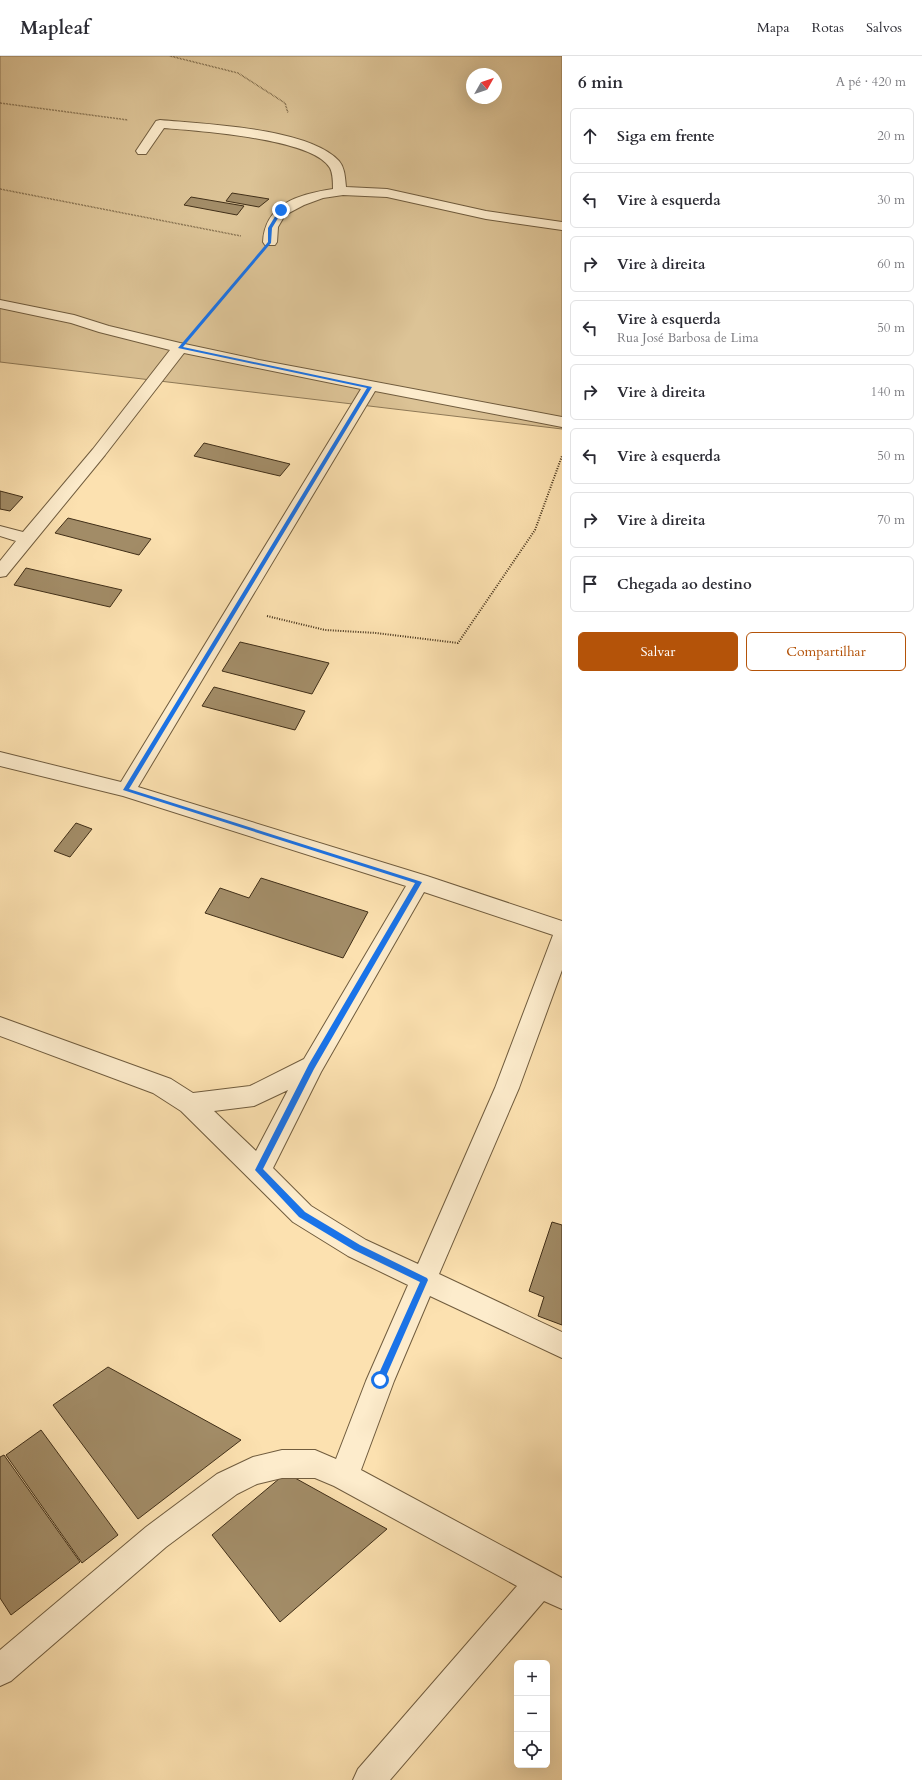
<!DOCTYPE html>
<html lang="pt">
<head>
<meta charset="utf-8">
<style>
  :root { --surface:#fff; --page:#f7f7f7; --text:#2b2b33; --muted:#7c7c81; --line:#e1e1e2; --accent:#b45309 }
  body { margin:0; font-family:Cardo,serif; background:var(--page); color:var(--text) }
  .controls { position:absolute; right:12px; bottom:12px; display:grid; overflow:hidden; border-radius:6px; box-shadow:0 4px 16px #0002 }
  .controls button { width:36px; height:36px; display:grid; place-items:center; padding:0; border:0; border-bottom:1px solid var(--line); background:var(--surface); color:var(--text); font:20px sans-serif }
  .compass { position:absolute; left:466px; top:12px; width:36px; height:36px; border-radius:50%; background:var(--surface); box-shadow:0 4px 16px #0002; rotate:50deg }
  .stop { position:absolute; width:12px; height:12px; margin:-9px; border:3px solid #1a73e8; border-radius:50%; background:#fff }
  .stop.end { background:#1a73e8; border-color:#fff; box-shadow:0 1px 4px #0008 }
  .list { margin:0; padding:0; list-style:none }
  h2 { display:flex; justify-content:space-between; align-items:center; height:52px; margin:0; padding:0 16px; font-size:17px }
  h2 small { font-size:13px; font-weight:400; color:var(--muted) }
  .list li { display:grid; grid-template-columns:26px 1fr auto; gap:12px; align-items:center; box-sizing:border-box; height:56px; margin:0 8px 8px; padding:0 8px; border:1px solid var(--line); border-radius:6px }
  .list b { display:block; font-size:15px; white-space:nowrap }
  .list p { margin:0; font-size:13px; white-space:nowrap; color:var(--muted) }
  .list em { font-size:13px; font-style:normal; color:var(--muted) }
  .actions { display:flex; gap:8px; padding:12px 16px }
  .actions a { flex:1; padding:9px 0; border:1px solid var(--accent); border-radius:6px; text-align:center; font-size:14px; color:var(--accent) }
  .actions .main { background:var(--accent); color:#fff }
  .icon { flex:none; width:22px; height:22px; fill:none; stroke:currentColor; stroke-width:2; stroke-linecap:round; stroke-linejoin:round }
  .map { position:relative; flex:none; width:562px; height:1724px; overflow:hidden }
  header { display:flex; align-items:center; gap:24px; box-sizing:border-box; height:56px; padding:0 20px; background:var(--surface); border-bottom:1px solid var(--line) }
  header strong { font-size:19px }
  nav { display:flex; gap:22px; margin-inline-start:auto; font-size:14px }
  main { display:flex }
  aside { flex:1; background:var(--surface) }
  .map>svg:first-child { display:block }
  .green { fill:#dcc396; stroke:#8e7957; fill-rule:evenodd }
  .building { fill:#a28c67; stroke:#412f18 }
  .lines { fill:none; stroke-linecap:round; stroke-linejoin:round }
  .minor-casing { stroke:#705c3e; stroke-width:2 }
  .path-far1 { stroke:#412f18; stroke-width:1.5; stroke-dasharray:0.5 1; stroke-linecap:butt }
  .path { stroke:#412f18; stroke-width:2; stroke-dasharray:1 1.5; stroke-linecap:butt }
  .minor { fill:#fdeccc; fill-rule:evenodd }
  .route { fill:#1a73e8 }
</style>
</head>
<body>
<header>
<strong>Mapleaf</strong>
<nav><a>Mapa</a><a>Rotas</a><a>Salvos</a></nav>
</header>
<main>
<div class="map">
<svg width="562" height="1724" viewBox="0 0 562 1724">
  <rect width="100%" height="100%" fill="#fce1b0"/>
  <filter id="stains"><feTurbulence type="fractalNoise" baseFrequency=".005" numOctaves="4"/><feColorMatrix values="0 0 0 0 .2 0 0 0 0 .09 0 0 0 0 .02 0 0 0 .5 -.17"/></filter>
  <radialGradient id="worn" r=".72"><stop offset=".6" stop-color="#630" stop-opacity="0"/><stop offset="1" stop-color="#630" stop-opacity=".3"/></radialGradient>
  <path class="green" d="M 0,0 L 562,0 L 562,373 L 0,306 ZM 472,18 L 496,18 L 496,42 L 472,42 Z"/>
  <g class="building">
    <path d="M 232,137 L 269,143 L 259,151 L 226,145 Z"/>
    <path d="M 191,141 L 244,150 L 237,159 L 184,149 Z"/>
    <path d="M 204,387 L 290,408 L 280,420 L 194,400 Z"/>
    <path d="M 0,435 L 23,441 L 10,455 L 0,453 Z"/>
    <path d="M 68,462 L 151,483 L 139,499 L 55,477 Z"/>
    <path d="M 26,512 L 122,534 L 110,551 L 14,529 Z"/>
    <path d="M 240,586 L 329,607 L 312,638 L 222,615 Z"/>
    <path d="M 214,631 L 305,655 L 295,674 L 202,650 Z"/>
    <path d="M 76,767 L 92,773 L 70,801 L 54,795 Z"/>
    <path d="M 261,822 L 368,856 L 343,902 L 205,857 L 220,832 L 249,842 Z"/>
    <path d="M 552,1166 L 562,1169 L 562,1269 L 538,1260 L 544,1241 L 529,1235 Z"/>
    <path d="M 108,1311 L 241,1384 L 138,1463 L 53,1349 Z"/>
    <path d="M 41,1374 L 118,1479 L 82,1507 L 6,1399 Z"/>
    <path d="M 4,1399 L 80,1506 L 11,1559 L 0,1542 L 0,1401 Z"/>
    <path d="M 286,1417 L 387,1473 L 280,1566 L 212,1479 Z"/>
  </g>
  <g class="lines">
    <defs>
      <g id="minor">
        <path d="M 160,64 C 204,68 309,72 339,105 C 345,112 345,122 346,131 L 387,133 L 486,155 L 562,166 L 562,174 L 486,163 L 387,141 L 343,139 L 323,142 L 304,149 L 285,159 L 278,171 L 277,186 L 275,189 L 265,189 L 263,186 C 265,147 300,138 333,133 C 333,126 333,118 330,112 C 313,82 197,75 164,72 L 146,98 L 138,98 L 136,95 L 156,65 Z"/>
        <path d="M 0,244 L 74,259 L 109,270 L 180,287 L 259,304 L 562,361 L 562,371 L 375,335 L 138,731 L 427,820 L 562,865 L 562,914 L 519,1032 L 439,1218 L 562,1276 L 562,1302 L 430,1240 L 394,1325 L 361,1414 L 562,1522 L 562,1553 L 544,1545 L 390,1724 L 353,1724 L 358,1713 L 517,1530 L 334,1430 L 315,1422 L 282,1422 L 257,1428 L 237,1438 L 166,1491 L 11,1625 L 0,1630 L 0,1594 L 146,1471 L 217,1418 L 253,1401 L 282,1394 L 315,1394 L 336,1403 L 366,1325 L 408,1229 L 348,1200 L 293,1166 L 181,1055 L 153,1037 L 0,980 L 0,961 L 171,1023 L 193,1037 L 250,1030 L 304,1003 L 406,830 L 123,740 L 0,710 L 0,696 L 121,726 L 361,333 L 184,297 L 105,399 L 6,520 L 0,521 L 0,505 L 16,485 L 0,480 L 0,470 L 23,476 L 93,393 L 170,294 L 99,276 L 71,267 L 0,252 ZM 424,836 L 553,879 L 495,1032 L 418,1208 L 366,1184 L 311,1150 L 273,1112 L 321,1016 ZM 288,1034 L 256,1095 L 214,1055 L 254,1050 Z"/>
      </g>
    </defs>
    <use href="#minor" class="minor-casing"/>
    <g class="path-far1">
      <path d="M 170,0 L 238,17 L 285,47 L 288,57"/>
      <path d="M 0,47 L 128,64"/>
      <path d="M 0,133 L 241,180"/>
      <path d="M 201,267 L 254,205"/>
    </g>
    <path class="path" d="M 267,560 L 325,574 L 376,577 L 458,587 L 535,474 L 562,400"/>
    <use href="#minor" class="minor"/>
  </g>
  <path class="route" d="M 279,154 L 283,154 L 272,172 L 271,187 L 183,291 L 372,331 L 129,733 L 422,826 L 314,1013 L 263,1113 L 305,1156 L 360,1189 L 427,1222 L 428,1224 L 383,1327 L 380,1328 L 376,1324 L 420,1226 L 354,1194 L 299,1161 L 255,1114 L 309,1008 L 415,827 L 123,734 L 367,332 L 178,292 L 268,186 L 268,172 Z"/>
  <rect width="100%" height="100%" filter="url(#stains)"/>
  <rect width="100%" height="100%" fill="url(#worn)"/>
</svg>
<div class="controls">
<button>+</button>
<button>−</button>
<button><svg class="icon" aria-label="locate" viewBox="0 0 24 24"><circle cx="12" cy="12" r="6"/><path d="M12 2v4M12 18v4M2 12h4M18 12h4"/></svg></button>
</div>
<svg class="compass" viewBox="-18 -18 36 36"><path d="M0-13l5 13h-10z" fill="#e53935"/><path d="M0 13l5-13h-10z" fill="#7c7c81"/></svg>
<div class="stop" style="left:380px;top:1324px"></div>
<div class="stop end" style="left:281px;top:154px"></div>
</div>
<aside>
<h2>6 min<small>A pé · 420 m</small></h2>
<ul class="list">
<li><svg class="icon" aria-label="ahead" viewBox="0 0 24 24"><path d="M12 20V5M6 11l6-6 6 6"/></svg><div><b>Siga em frente</b></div><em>20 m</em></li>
<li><svg class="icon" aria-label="left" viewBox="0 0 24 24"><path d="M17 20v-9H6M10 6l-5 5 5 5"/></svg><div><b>Vire à esquerda</b></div><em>30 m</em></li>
<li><svg class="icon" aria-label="right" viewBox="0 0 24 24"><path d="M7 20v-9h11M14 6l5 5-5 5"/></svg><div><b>Vire à direita</b></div><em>60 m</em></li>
<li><svg class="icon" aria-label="left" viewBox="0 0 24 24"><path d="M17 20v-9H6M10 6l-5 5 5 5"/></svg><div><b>Vire à esquerda</b><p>Rua José Barbosa de Lima</p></div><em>50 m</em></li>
<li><svg class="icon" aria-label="right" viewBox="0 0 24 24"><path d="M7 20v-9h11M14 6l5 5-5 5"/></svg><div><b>Vire à direita</b></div><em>140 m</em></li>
<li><svg class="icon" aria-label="left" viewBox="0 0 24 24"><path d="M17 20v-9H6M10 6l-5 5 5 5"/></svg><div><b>Vire à esquerda</b></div><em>50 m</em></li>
<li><svg class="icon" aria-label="right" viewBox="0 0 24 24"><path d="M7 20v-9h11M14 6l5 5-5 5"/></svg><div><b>Vire à direita</b></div><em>70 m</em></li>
<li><svg class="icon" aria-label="arrive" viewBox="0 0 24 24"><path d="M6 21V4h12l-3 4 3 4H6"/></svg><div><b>Chegada ao destino</b></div></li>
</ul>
<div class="actions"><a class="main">Salvar</a><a>Compartilhar</a></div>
</aside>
</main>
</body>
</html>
